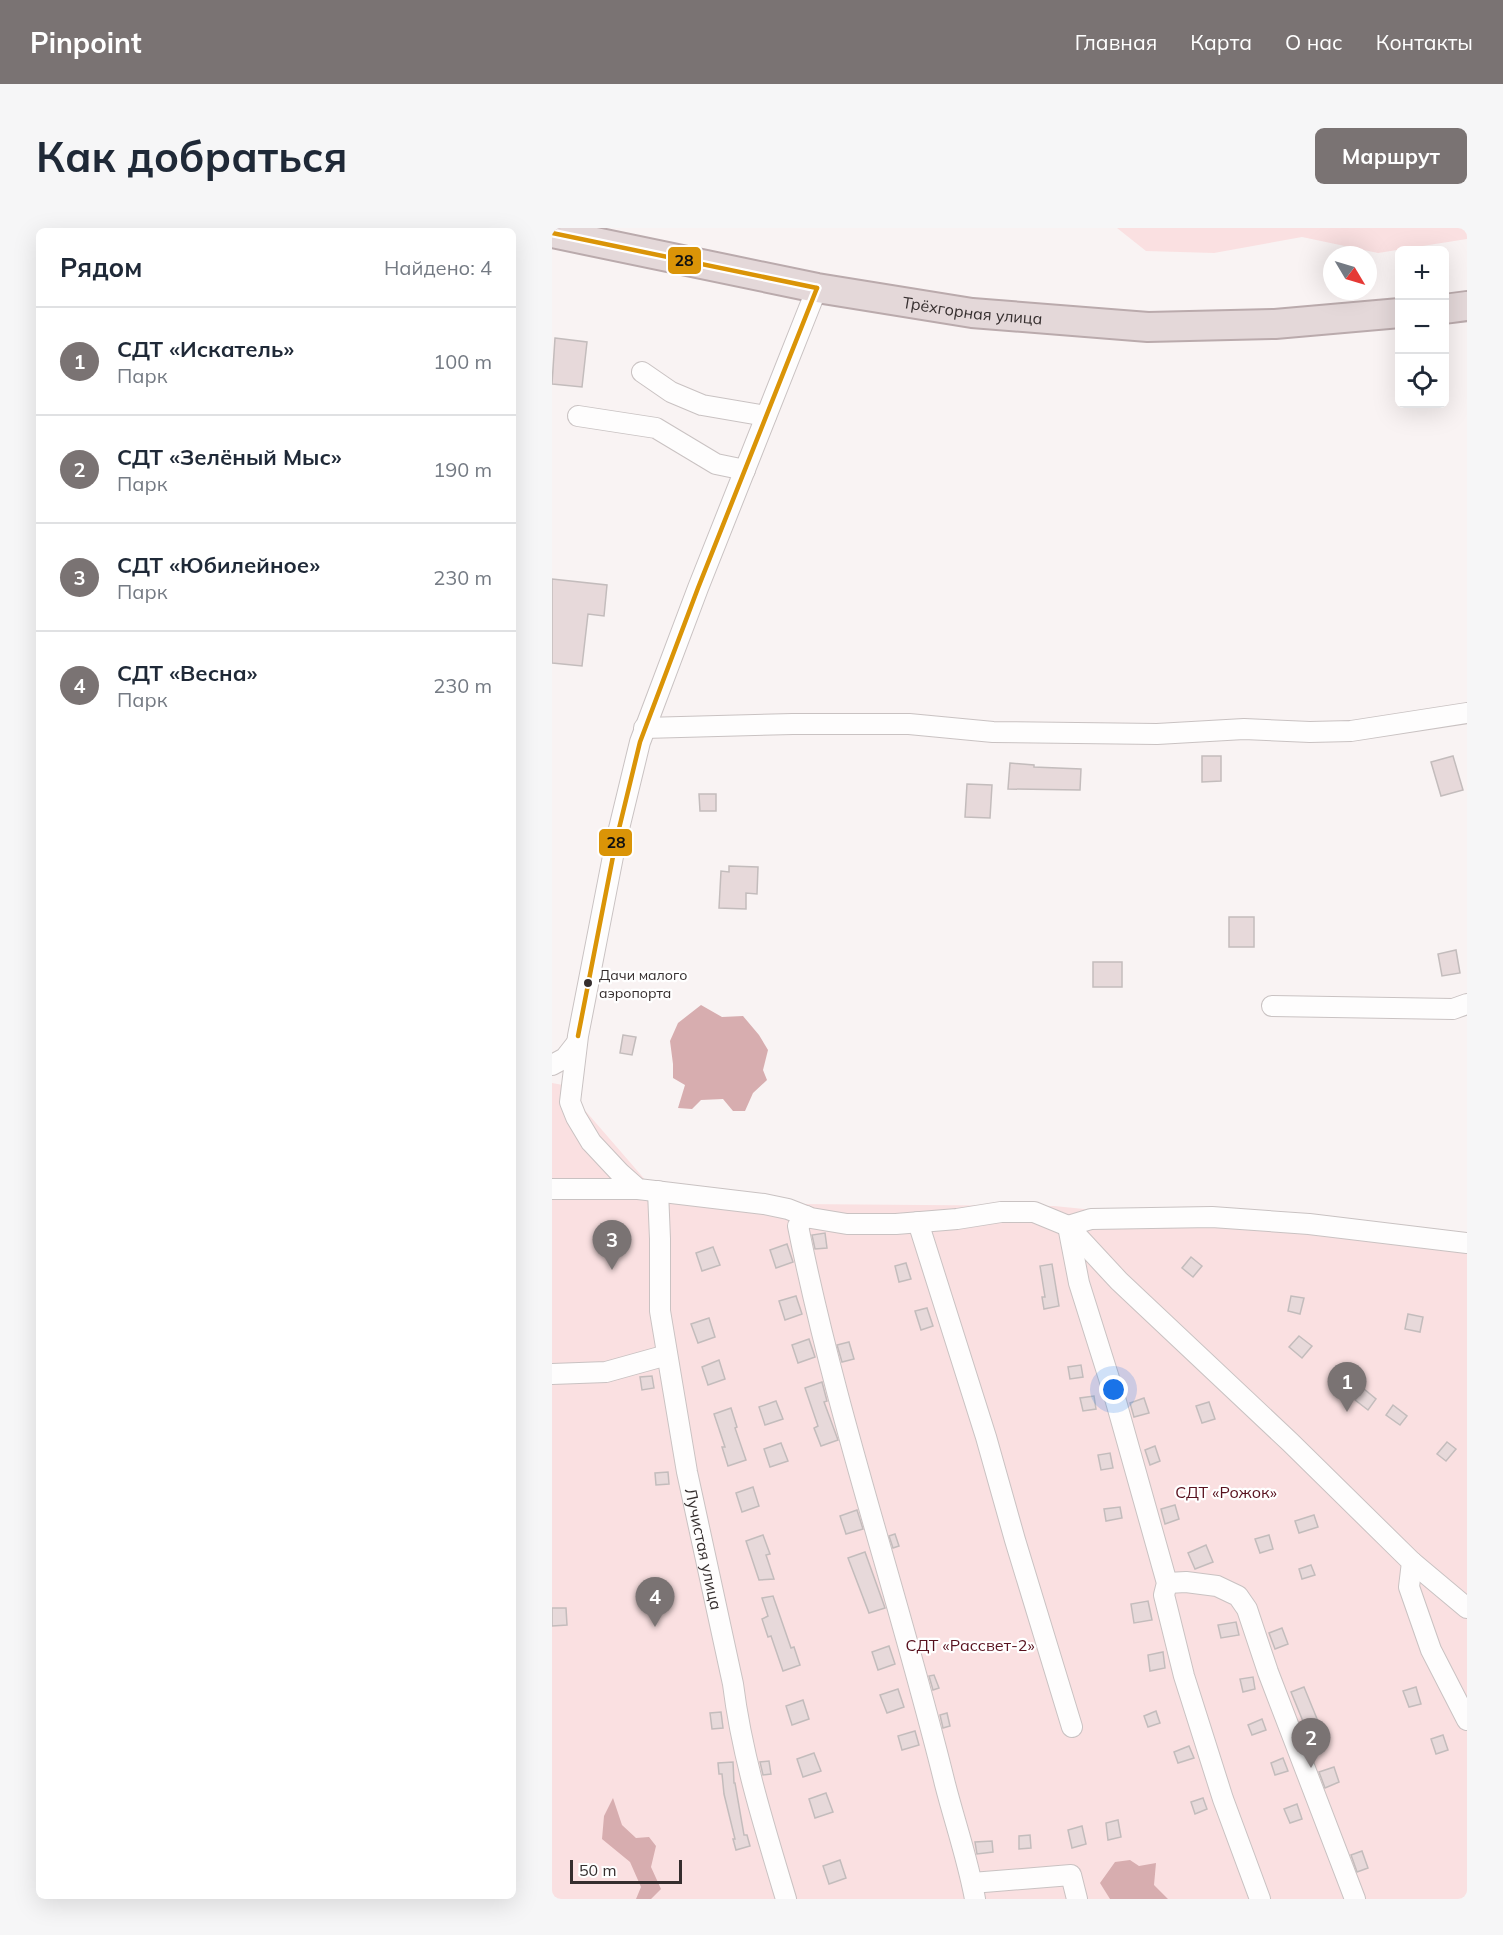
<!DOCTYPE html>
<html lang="ru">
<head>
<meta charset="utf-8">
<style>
  :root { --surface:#fff; --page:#f6f6f7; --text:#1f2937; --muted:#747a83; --line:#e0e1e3; --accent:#7a7373 }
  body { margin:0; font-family:Mulish,sans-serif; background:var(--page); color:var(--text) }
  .controls { position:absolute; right:18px; top:18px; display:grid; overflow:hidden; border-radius:9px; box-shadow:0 6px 24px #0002 }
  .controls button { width:54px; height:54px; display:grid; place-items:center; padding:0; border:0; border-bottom:2px solid var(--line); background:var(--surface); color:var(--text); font:30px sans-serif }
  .compass { position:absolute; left:771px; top:18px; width:54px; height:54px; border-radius:50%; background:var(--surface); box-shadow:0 6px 24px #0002; rotate:128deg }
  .scale { position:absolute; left:18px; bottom:15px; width:112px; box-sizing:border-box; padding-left:6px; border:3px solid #352e2e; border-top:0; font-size:16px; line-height:21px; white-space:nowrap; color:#352e2e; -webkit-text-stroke:4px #fff; paint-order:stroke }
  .you { position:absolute; left:562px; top:1162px; width:21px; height:21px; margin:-15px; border:4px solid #fff; border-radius:50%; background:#1a73e8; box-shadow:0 0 0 9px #1a73e833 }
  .badge { display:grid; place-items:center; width:39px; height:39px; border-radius:50%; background:var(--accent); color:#fff; font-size:20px; font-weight:700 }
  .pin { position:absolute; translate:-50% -50px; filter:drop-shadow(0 2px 3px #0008) }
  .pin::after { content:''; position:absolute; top:32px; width:21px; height:18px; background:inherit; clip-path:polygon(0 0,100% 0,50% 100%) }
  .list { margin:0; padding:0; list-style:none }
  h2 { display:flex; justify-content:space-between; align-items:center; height:78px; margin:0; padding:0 24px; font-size:26px }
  h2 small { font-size:20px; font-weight:400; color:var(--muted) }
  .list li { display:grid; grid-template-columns:39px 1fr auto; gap:18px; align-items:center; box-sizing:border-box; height:108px; padding:0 24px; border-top:2px solid var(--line) }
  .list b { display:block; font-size:22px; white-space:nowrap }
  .list p { margin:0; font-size:20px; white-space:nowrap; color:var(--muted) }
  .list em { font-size:20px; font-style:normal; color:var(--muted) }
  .icon { flex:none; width:33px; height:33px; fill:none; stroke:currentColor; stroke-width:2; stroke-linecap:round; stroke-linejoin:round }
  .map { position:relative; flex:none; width:915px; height:1671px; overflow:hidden; border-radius:9px }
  header { display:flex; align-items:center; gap:36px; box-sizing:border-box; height:84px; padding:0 30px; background:var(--accent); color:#fff }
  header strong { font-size:28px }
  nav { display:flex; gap:33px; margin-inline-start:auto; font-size:21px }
  .intro { display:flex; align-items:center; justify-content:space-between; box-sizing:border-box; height:144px; padding:0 36px }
  h1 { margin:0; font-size:42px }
  .button { padding:15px 27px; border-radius:9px; background:var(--accent); color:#fff; font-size:21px; font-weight:700 }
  main { display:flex; gap:36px; padding:0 36px }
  aside { flex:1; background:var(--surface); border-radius:9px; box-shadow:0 6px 24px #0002 }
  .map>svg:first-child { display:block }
  .green { fill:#fae0e1 }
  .water { fill:#d7adaf }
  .building { fill:#e7d9da; stroke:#c3bcbc; stroke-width:1.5 }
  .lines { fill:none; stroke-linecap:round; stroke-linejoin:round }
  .minor-casing { stroke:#c9c2c2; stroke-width:22 }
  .highway-casing { stroke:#baaaac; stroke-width:32 }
  .minor { stroke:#fefdfd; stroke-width:20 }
  .highway { stroke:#e4d8d9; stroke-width:28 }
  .bus-1-casing { stroke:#fff; stroke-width:9 }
  .bus-1 { stroke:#da9407; stroke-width:4.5 }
  .bus-dot { fill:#352e2e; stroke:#fff; stroke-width:2 }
  .labels { text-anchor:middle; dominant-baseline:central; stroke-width:4.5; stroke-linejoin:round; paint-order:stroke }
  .bus-label { font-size:14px; fill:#352e2e; stroke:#fff; text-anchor:start }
  .street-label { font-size:16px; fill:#352e2e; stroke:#fff }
  .park-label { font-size:16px; fill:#58111e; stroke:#fff }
  .line-badge { stroke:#fff; stroke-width:2 }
  .pale-badge-label { font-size:16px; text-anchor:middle; font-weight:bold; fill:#111 }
</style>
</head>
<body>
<header>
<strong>Pinpoint</strong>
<nav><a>Главная</a><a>Карта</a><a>О нас</a><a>Контакты</a></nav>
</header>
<div class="intro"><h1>Как добраться</h1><a class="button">Маршрут</a></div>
<main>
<aside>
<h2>Рядом<small>Найдено: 4</small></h2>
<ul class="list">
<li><span class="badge">1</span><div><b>СДТ «Искатель»</b><p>Парк</p></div><em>100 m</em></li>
<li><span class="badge">2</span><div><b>СДТ «Зелёный Мыс»</b><p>Парк</p></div><em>190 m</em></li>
<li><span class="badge">3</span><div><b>СДТ «Юбилейное»</b><p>Парк</p></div><em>230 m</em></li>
<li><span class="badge">4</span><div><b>СДТ «Весна»</b><p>Парк</p></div><em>230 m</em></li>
</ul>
</aside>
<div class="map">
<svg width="915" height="1671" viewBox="0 0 915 1671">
  <rect width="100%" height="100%" fill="#f9f3f3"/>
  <g class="green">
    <path d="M 565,0 L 915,0 L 915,11 L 826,25 L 750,9 L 662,25 L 594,23 Z"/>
    <path d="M 0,855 L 11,857 L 102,962 L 245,976 L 502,978 L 915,1019 L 915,1671 L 0,1671 Z"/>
  </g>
  <g class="water">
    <path d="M 149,777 L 170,789 L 191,788 L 207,807 L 216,822 L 211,842 L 215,852 L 201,865 L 193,883 L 181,883 L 171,871 L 149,872 L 140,881 L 126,880 L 133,857 L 121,850 L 121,836 L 118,813 L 126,795 Z"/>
    <path d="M 61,1570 L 70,1597 L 84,1610 L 97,1609 L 104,1618 L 99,1639 L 109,1661 L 99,1671 L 84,1671 L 89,1659 L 78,1634 L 50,1611 L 52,1588 Z"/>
    <path d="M 578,1632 L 587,1638 L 604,1635 L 602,1657 L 616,1671 L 558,1671 L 548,1655 L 563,1634 Z"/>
  </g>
  <g class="building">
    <path d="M 3,110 L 35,114 L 30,159 L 0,156 Z"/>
    <path d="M 0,351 L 55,357 L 52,388 L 36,386 L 30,438 L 0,435 Z"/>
    <path d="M 650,528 L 669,528 L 669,553 L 650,554 Z"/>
    <path d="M 901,528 L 911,562 L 889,568 L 879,534 Z"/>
    <path d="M 458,535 L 482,537 L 482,539 L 529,541 L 528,562 L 456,561 Z"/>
    <path d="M 415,556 L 440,557 L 438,590 L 413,589 Z"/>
    <path d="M 147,566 L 164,566 L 164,583 L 148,583 Z"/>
    <path d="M 177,638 L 206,639 L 205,666 L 194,665 L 194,681 L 167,680 L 169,643 L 177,644 Z"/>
    <rect x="677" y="689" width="25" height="30"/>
    <path d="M 904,722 L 908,745 L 890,748 L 886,726 Z"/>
    <rect x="541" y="734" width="29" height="25"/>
    <path d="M 71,807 L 84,809 L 80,827 L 68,825 Z"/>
    <path d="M 273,1005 L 275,1020 L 263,1021 L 260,1007 Z"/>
    <path d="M 235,1016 L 241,1034 L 224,1040 L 218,1022 Z"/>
    <path d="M 161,1019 L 168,1037 L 150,1043 L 144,1025 Z"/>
    <path d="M 639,1029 L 650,1038 L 641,1049 L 630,1040 Z"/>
    <path d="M 354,1035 L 359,1051 L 347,1054 L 343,1038 Z"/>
    <path d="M 500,1036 L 507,1078 L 492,1081 L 490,1069 L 493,1069 L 488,1038 Z"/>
    <path d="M 244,1068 L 250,1086 L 233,1092 L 227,1073 Z"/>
    <path d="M 739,1068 L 752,1070 L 748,1086 L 736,1083 Z"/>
    <path d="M 375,1080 L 381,1098 L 369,1102 L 363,1083 Z"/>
    <path d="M 856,1086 L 871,1089 L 868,1104 L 853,1101 Z"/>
    <path d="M 157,1090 L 163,1109 L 146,1115 L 139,1096 Z"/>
    <path d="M 747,1108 L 760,1118 L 750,1130 L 737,1119 Z"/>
    <path d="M 257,1111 L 263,1129 L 246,1135 L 240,1117 Z"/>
    <path d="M 297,1114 L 302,1131 L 290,1134 L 285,1117 Z"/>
    <path d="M 167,1132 L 173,1151 L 156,1157 L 150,1139 Z"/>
    <path d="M 529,1137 L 531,1149 L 518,1151 L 516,1139 Z"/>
    <path d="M 100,1148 L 102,1160 L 90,1162 L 88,1149 Z"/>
    <path d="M 270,1154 L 275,1173 L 272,1174 L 286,1212 L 269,1218 L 262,1200 L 266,1198 L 253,1160 Z"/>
    <path d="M 812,1161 L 824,1171 L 816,1182 L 803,1172 Z"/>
    <path d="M 542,1168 L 544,1181 L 531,1183 L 528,1170 Z"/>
    <path d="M 592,1170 L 597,1185 L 582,1189 L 578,1175 Z"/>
    <path d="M 224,1173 L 231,1191 L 213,1197 L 207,1179 Z"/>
    <path d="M 657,1174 L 663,1191 L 650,1195 L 644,1178 Z"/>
    <path d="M 841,1177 L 855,1188 L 848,1197 L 834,1187 Z"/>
    <path d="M 179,1180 L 185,1199 L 183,1200 L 194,1232 L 176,1238 L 170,1219 L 173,1219 L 162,1186 Z"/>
    <path d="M 895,1214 L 904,1221 L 894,1233 L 885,1226 Z"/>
    <path d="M 229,1215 L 236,1233 L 218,1239 L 212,1221 Z"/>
    <path d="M 603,1218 L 608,1233 L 598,1237 L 593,1222 Z"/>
    <path d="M 558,1225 L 561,1240 L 549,1242 L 546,1227 Z"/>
    <path d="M 116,1244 L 117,1256 L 104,1257 L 103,1245 Z"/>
    <path d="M 201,1259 L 207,1278 L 190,1284 L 184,1265 Z"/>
    <path d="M 623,1277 L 627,1291 L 613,1296 L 609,1281 Z"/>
    <path d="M 568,1279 L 570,1290 L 554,1293 L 552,1281 Z"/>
    <path d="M 305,1282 L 311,1301 L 294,1306 L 288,1288 Z"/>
    <path d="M 762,1287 L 766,1299 L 747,1305 L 743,1293 Z"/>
    <path d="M 343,1306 L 347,1318 L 341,1320 L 337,1308 Z"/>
    <path d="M 211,1307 L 218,1326 L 214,1327 L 222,1351 L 207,1352 L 194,1313 Z"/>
    <path d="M 717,1307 L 721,1321 L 708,1325 L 703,1311 Z"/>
    <path d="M 654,1317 L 661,1334 L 643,1341 L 636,1325 Z"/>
    <path d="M 313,1324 L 333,1380 L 317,1385 L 296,1330 Z"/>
    <path d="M 759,1337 L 763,1347 L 750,1351 L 747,1341 Z"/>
    <path d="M 221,1368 L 239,1420 L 242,1419 L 248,1437 L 231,1443 L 219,1408 L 216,1409 L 210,1391 L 216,1388 L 210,1370 Z"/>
    <path d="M 596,1373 L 600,1392 L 582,1395 L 579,1376 Z"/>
    <path d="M 0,1380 L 14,1380 L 15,1397 L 0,1398 Z"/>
    <path d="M 684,1394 L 687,1407 L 669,1410 L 666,1397 Z"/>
    <path d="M 730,1400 L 736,1416 L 723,1421 L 717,1405 Z"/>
    <path d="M 337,1418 L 343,1436 L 326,1442 L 320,1424 Z"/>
    <path d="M 611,1424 L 613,1440 L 598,1443 L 596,1427 Z"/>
    <path d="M 382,1447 L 387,1460 L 381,1462 L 377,1448 Z"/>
    <path d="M 701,1449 L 703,1461 L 691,1464 L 688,1451 Z"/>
    <path d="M 752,1459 L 770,1503 L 757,1508 L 739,1464 Z"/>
    <path d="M 864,1459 L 869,1476 L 857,1479 L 851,1463 Z"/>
    <path d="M 346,1461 L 352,1479 L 335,1485 L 328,1467 Z"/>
    <path d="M 251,1472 L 257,1491 L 240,1497 L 234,1478 Z"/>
    <path d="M 604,1483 L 608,1495 L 596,1499 L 592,1488 Z"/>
    <path d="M 169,1484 L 171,1500 L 160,1501 L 158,1485 Z"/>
    <path d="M 395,1485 L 398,1498 L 391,1500 L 388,1487 Z"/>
    <path d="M 710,1491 L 714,1502 L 700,1507 L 696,1497 Z"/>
    <path d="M 363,1503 L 367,1517 L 350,1522 L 346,1508 Z"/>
    <path d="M 891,1507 L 896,1522 L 884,1526 L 879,1511 Z"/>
    <path d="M 637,1518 L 642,1530 L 626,1535 L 622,1524 Z"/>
    <path d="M 262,1525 L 269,1543 L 251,1549 L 245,1531 Z"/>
    <path d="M 731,1530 L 736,1543 L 723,1547 L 719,1535 Z"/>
    <path d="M 217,1533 L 219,1546 L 211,1547 L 208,1534 Z"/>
    <path d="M 181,1534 L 182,1555 L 183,1555 L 192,1607 L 195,1607 L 198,1618 L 184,1622 L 181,1611 L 183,1611 L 172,1566 L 170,1546 L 167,1546 L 166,1535 Z"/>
    <path d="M 782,1539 L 787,1554 L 773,1560 L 767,1544 Z"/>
    <path d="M 274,1565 L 281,1584 L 263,1590 L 257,1571 Z"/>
    <path d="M 651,1570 L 655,1581 L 643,1586 L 639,1574 Z"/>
    <path d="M 745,1576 L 750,1591 L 738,1595 L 732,1581 Z"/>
    <path d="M 566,1592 L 569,1609 L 556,1612 L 554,1595 Z"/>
    <path d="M 530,1598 L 534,1616 L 520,1620 L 516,1602 Z"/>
    <path d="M 478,1607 L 479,1620 L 467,1621 L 467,1608 Z"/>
    <path d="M 440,1613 L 441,1624 L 425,1626 L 423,1614 Z"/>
    <path d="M 810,1623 L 816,1640 L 805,1644 L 799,1627 Z"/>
    <path d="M 288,1632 L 294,1650 L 277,1656 L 271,1638 Z"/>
  </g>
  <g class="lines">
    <defs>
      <g id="minor">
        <path d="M 265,60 L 146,360 L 88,514 L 64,613 L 26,808 L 18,874 L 24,889 L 39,914 L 68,945 L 86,961 L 212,976 L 236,981 L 259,990 L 295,996 L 344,996 L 405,991 L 449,984 L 482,984 L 516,998 L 567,1053 L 738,1214 L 860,1334 L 857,1359 L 879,1422 L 915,1492"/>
        <path d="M 90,144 L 119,164 L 150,177 L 214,188"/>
        <path d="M 26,188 L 104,200 L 164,236 L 193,242"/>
        <path d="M 92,500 L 241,496 L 357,496 L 441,504 L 605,506 L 692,501 L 758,504 L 799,503 L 915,485"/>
        <path d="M 720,778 L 901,781 L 915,776"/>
        <path d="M 0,837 L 13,830 L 24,816"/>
        <path d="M 0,961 L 86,961"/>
        <path id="s1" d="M 106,963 L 108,1011 L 108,1083 L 135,1244 L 181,1456 C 190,1529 213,1601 234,1671"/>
        <path d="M 254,988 L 246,998 C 284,1187 347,1369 393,1556 C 403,1595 416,1632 423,1671"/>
        <path d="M 366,994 L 434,1209 L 463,1312 L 520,1499"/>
        <path d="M 516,998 L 527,1055 L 561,1163 L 615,1355 L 612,1367 L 632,1448 L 671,1571 L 708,1671"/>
        <path d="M 516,998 L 539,991 L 660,989 L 757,996 L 915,1015"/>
        <path d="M 0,1146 L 54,1144 L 115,1127"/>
        <path d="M 860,1334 L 915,1380"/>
        <path d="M 615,1355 L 634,1354 L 665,1358 L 686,1368 L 695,1381 L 716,1444 L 803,1671"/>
        <path d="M 420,1655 L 519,1647 L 525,1671"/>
      </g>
      <g id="highway">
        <path id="s2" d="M 0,5 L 265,60 L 420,85 L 596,99 L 723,96 L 848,85"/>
        <path d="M 892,81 L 915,78"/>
      </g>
    </defs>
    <use href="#minor" class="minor-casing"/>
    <use href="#highway" class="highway-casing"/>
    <use href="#minor" class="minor"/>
    <use href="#highway" class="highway"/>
    <defs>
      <g id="bus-1">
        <path d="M 0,5 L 265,60"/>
        <path d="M 26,808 L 64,613 L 88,514 L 146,360 L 265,60"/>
      </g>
    </defs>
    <use href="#bus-1" class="bus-1-casing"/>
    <use href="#bus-1" class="bus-1"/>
  </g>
  <circle class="bus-dot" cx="36" cy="755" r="5"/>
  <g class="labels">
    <g class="bus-label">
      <text x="47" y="747">Дачи малого<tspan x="47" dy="18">аэропорта</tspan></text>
    </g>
    <g class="street-label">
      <text stroke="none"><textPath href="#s2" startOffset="428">Трёхгорная улица</textPath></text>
      <text stroke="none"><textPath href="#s1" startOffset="362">Лучистая улица</textPath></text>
    </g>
    <g class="park-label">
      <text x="674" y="1264">СДТ «Рожок»</text>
      <text x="418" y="1417">СДТ «Рассвет-2»</text>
    </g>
  </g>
  <g class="line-badge">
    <rect x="115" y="18" width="35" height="29" rx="6" fill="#da9407"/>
    <rect x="46" y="600" width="35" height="29" rx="6" fill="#da9407"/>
  </g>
  <g class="pale-badge-label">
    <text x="132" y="38">28</text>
    <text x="64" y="620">28</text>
  </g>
</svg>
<div class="controls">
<button>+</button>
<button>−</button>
<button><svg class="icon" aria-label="locate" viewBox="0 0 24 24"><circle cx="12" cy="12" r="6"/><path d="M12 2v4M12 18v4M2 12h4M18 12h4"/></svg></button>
</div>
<svg class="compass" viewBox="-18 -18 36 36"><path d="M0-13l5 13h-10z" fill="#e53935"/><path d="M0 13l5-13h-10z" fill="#747a83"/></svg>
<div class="scale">50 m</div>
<div class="you"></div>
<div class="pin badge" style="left:795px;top:1184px">1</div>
<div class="pin badge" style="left:759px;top:1540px">2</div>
<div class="pin badge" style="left:60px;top:1042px">3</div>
<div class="pin badge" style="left:103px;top:1399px">4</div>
</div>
</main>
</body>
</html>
